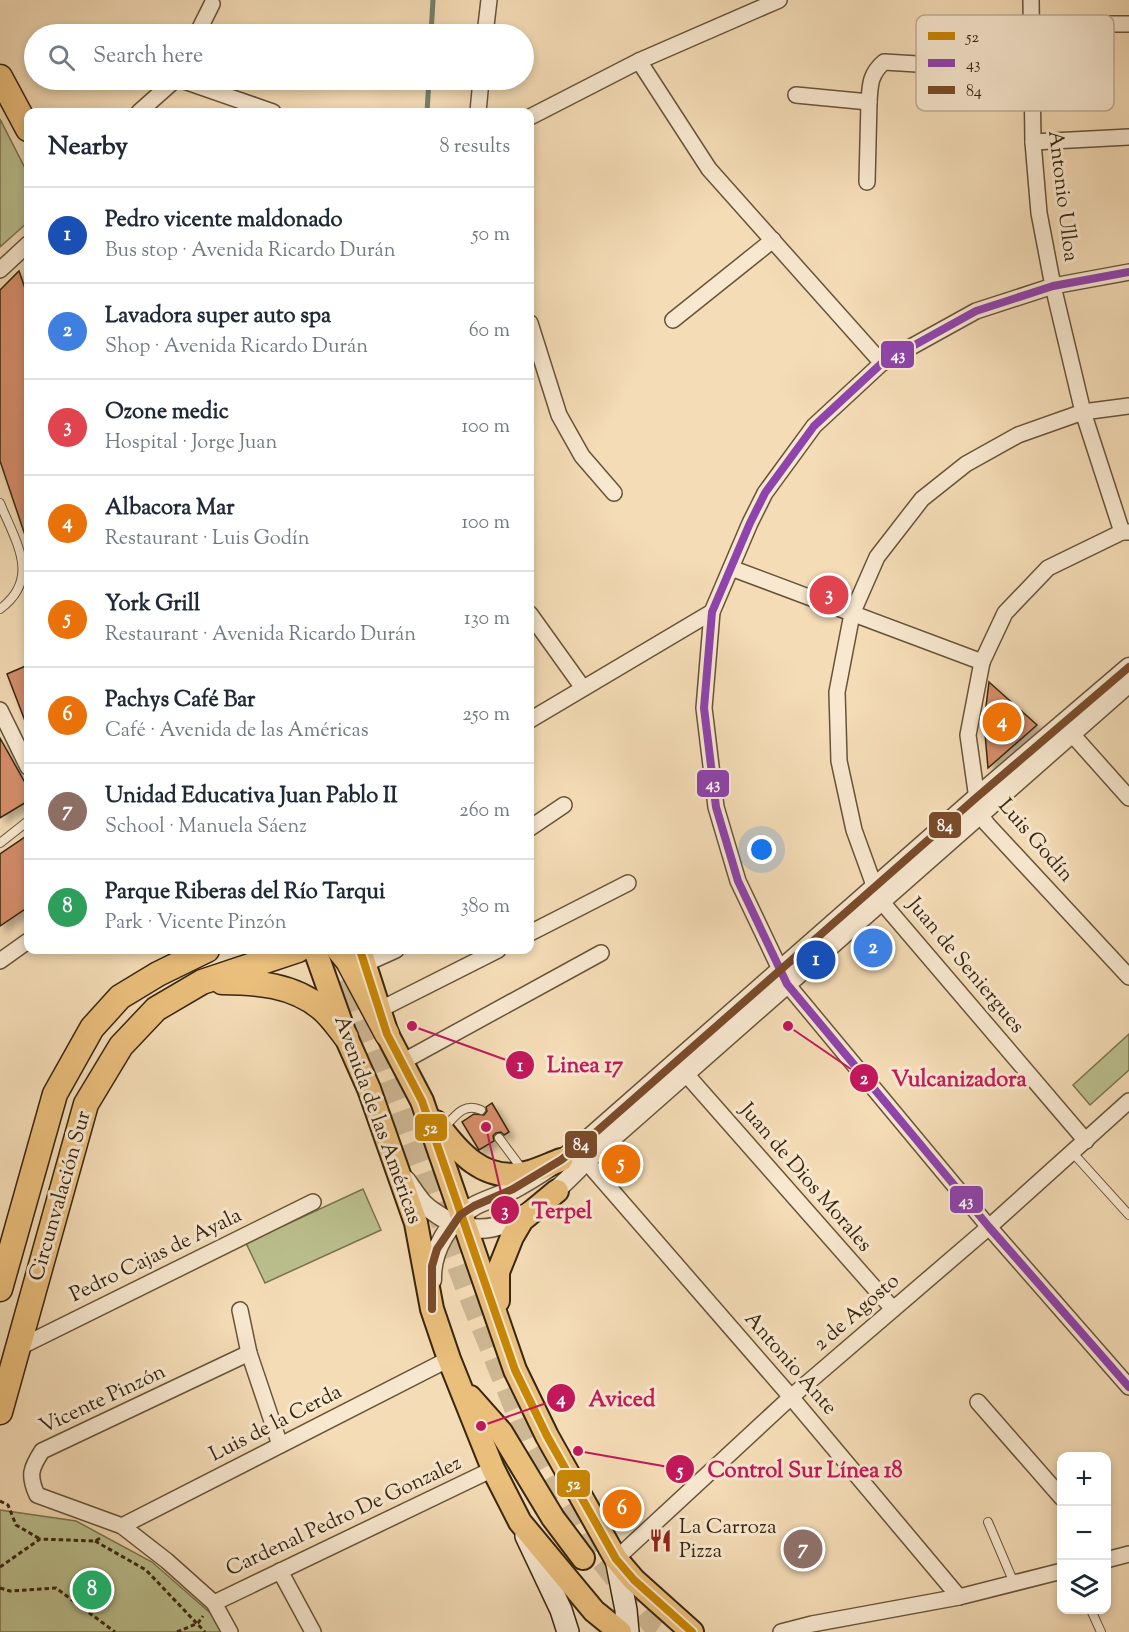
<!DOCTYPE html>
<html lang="en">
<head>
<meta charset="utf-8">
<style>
  :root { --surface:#fff; --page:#f2f2f3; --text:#1f2937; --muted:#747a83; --line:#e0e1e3; --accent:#ea580c }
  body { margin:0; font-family:"Sorts Mill Goudy",serif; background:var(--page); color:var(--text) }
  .controls { position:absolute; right:18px; bottom:18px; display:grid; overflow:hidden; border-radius:12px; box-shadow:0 3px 9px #0003 }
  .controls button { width:54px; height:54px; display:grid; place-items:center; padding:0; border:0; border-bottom:2px solid var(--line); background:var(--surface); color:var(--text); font:30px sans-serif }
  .you { position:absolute; left:762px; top:850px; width:21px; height:21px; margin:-15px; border:4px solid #fff; border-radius:50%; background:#1a73e8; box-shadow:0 0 0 9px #1a73e833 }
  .badge { display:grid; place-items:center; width:39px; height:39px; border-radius:50%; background:var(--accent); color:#fff; font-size:20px; font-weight:700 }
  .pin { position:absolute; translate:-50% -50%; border:3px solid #fff; box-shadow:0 2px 6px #0006 }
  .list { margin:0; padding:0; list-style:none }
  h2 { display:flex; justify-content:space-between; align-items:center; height:78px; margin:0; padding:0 24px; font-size:26px }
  h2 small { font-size:20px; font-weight:400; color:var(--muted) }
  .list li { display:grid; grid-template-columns:39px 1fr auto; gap:18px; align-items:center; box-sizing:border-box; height:96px; padding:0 24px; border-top:2px solid var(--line) }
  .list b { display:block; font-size:22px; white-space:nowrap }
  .list p { margin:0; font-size:20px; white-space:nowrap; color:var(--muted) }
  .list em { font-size:20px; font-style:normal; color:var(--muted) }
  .icon { flex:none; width:33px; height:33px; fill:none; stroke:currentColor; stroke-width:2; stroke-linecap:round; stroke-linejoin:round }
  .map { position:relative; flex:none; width:1129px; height:1632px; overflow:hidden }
  .search { position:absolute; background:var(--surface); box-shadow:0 3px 9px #0003; left:24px; top:24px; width:510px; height:66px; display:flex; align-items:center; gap:15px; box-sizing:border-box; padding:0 21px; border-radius:33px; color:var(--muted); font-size:22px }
  .panel { position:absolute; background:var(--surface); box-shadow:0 3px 9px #0003; left:24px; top:108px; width:510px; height:846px; border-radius:12px }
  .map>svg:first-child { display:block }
  .green { fill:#bbc08e; stroke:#7a734e; stroke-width:1.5 }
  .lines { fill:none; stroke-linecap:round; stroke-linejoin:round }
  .stream { stroke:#75806b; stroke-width:5 }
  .building { fill:#d58e6a; stroke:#38260e; stroke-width:1.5; filter:url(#shadow) }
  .primary-tunnel { stroke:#ceb894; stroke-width:22; stroke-dasharray:22 11; stroke-linecap:butt }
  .service-casing { stroke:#675438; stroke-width:10 }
  .minor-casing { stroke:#675438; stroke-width:18 }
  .tertiary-casing { stroke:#675438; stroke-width:21 }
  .secondary-casing { stroke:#38260e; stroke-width:24 }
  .primary-casing { stroke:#38260e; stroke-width:26 }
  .trunk-casing { stroke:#38260e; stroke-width:27 }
  .path { stroke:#38260e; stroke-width:3; stroke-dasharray:4.5 3; stroke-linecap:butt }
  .service { stroke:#f8e8d0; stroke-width:8 }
  .minor { stroke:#f8e8d0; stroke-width:15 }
  .tertiary { stroke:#f8e8d0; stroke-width:18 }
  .secondary { stroke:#f8e8d0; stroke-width:21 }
  .primary { stroke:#eabe7b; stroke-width:22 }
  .trunk { stroke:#eabe7b; stroke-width:24 }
  .bus-1-casing { stroke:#f8e8d0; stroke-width:12 }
  .bus-2-casing { stroke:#f8e8d0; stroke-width:12 }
  .bus-3-casing { stroke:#f8e8d0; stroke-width:12 }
  .bus-1 { stroke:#c78604; stroke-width:8 }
  .bus-2 { stroke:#8e44ad; stroke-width:8 }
  .bus-3 { stroke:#7a4b2a; stroke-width:8 }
  .labels { text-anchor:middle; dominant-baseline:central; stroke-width:6; stroke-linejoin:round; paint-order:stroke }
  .street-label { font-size:21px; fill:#38260e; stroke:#f8e8d0 }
  .poi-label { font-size:21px; fill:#38260e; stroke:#f8e8d0; text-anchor:start }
  .key { fill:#f8e8d0; stroke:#beae96; stroke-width:1.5 }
  .key-label { font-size:16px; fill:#38260e }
  .leader { fill:none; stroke:#c2185b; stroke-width:2 }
  .callout-dot { fill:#c2185b; stroke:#f8e8d0; stroke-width:2 }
  .mark-label { font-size:18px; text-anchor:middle; font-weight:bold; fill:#fff }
  .callout-label { font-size:22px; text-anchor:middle; font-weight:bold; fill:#c2185b; stroke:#f8e8d0; stroke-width:6; stroke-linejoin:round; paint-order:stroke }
  .line-badge { stroke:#f8e8d0; stroke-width:2 }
  .badge-label { font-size:16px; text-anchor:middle; font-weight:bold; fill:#fff }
</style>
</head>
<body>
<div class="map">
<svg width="1129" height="1632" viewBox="0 0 1129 1632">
  <defs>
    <filter id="shadow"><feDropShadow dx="5.5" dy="5.5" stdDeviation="3" flood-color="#0004"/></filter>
  </defs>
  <rect width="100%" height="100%" fill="#f4dcb6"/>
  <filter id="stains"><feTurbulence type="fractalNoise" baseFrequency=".00333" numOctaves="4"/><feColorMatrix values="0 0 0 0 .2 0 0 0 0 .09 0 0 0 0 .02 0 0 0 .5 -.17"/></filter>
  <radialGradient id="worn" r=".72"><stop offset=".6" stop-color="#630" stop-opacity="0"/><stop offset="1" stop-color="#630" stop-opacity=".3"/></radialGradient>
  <g class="green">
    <path d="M 0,119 L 28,174 L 28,222 L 0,247 Z"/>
    <path d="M 1129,1034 L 1129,1070 L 1090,1105 L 1073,1085 Z"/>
    <path d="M 363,1189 L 381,1230 L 265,1283 L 246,1243 Z"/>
    <path d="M 0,1510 L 76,1521 L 152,1562 L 216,1618 L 222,1632 L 0,1632 Z"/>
  </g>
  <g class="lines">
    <g class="stream">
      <path d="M 431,34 L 433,0"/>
      <path d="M 427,112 L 429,80"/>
    </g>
  </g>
  <g class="building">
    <path d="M 19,271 L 28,297 L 28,538 L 26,538 L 0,461 L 0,290 Z"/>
    <path d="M 28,665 L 28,726 L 27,726 L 7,674 Z"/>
    <path d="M 989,682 L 1037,725 L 988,768 L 984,722 Z"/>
    <path d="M 0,738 L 28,788 L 28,801 L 0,818 Z"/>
    <path d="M 28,835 L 28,907 L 0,926 L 0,854 Z"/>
    <path d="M 492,1103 L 509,1132 L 504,1135 L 501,1132 L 496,1133 L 493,1136 L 494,1141 L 479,1150 L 462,1122 L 474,1114 L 484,1115 L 487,1111 L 486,1107 Z"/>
  </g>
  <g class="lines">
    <g class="primary-tunnel">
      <path d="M 329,950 L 349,1009"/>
      <path d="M 353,988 L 466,1287 L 530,1445 L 582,1536 L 654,1626 L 663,1632"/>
    </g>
    <defs>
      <g id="service">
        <path d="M 0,503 C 15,541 42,578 0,609"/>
        <path d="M 0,843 L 28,821"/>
        <path d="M 444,1128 C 455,1116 464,1102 481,1110"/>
        <path d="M 499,1138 L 522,1169"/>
        <path d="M 1072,1152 L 1129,1215"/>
        <path d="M 988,1522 L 1014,1583"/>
        <path d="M 1091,1610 L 1101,1632"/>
      </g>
      <g id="minor">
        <path d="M 1031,0 L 1033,142 L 1039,213 L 1053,286 L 1083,412 L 1122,532"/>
        <path d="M 1031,24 L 1129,24"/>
        <path d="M 197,34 L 212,4"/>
        <path d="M 485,34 L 489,0"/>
        <path d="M 639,61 L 709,169 L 882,363"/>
        <path d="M 181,80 L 273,112"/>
        <path d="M 796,95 L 869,102 C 870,85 870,74 884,62 L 934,65 L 1002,50 L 1030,38"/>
        <path d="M 139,112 L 175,80"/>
        <path d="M 478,112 L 481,80"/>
        <path d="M 530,117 L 639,61 L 779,0"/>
        <path d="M 1033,142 L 1129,137"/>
        <path d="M 867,182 L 869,102"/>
        <path d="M 0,270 L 28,244"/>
        <path d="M 1129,272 L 1053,286 L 976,311 L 882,363 L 814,426 L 765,493 L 750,523 L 712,612 L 704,708 L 716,807 L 738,881 L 787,984 L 989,1227 L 1129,1387"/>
        <path d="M 673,320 L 773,240"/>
        <path d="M 530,323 L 559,415 L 582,456 L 614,493"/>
        <path d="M 1129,532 L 1122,532 L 1048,568 L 1005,613 L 982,662 L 968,735 L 979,813 L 987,824 L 1129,977"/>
        <path d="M 731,568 L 982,662"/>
        <path d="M 530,614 L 583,688"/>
        <path d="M 0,710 L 28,767"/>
        <path d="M 530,720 L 712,612"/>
        <path d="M 1071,733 L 1129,798"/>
        <path d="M 530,828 L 564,805"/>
        <path d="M 875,888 L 854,830 L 839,761 L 837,692 L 852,614 L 877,557 L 922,499 L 966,464 L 1018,435 L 1083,412 L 1129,406"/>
        <path d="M 881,901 L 1086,1141"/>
        <path d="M 530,933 L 628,883"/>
        <path d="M 0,961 L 28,941"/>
        <path d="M 365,964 L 396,950"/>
        <path d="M 379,1010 L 498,950"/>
        <path d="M 402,1062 L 601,953"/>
        <path d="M 686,1074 L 893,1309"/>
        <path d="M 586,1161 L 791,1397 L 959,1597"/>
        <path d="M 240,1310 L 249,1353 L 280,1445"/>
        <path d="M 18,1348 L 313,1202"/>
        <path d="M 978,1402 L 1062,1498"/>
        <path d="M 122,1526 L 449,1359"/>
        <path d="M 616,1559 L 791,1397 L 989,1227 L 1129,1101"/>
        <path d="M 1106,1560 L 1129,1554"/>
        <path d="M 280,1571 L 313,1632"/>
        <path d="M 214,1603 L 493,1469"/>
        <path d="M 230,1632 L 214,1603 L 167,1561 L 122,1526 L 37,1495 C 28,1475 31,1468 42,1451 L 249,1353"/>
        <path d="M 781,1632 L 812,1624 L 959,1597 L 1062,1571"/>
      </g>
      <g id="tertiary">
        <path d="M 406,1180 C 411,1187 416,1195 422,1202 C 427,1208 434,1212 440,1216 C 495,1254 549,1199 586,1161 C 767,1002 947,842 1129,683"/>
        <path d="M 432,1280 C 431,1251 449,1219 476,1205 C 488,1199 502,1195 514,1189 C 540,1175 564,1158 587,1140 L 977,797 L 1129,667"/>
      </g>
      <g id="secondary">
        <path d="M 526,1536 L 561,1610 L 568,1632"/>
        <path d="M 616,1559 L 626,1610 L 628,1632"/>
      </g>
      <g id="primary">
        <path d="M 315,950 L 346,1037 L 369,1089 L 416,1223 L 432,1309 L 449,1359 L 493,1469 L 520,1522 L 594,1611 L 620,1632"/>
        <path d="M 360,950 L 387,1034 L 422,1101 L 515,1370 L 547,1436 L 616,1559 L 634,1580 L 692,1632"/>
        <path d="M 436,1122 C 458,1152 484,1183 526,1173 C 538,1170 550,1164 561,1160"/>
        <path d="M 498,1301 L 498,1272 L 512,1237 L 522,1220 L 557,1191"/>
        <path d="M 470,1397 L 501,1432 L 553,1518 L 583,1558"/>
      </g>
      <g id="trunk">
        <path d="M 0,77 L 28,129"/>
        <path d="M 339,950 L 348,961 L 387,1034"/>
        <path d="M 222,982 C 257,982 293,985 321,1008 C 331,1016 338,1027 346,1037"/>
        <path d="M 0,1289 L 55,1094 L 92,1028 L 120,997 L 158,974 L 207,950"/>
        <path d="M 0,1412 L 86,1104 L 121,1046 L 156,1009 L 202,982 L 298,950"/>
      </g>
    </defs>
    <use href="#service" class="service-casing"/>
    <use href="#minor" class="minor-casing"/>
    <use href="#tertiary" class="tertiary-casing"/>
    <use href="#secondary" class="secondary-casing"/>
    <use href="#primary" class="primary-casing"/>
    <use href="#trunk" class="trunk-casing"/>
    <g class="path">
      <path d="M 0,1501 L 8,1505 L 16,1525 L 40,1539"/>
      <path d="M 95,1541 L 146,1570 L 205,1632"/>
      <path d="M 0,1567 L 40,1539 L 95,1541 L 102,1537"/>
      <path d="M 0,1588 L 10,1591 L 56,1588 L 115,1632"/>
      <path d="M 177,1632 L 198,1623 L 203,1616"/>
    </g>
    <use href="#service" class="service"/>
    <use href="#minor" class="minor"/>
    <use href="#tertiary" class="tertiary"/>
    <use href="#secondary" class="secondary"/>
    <use href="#primary" class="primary"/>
    <use href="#trunk" class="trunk"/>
    <defs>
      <path id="bus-1" d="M 360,950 L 387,1034 L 422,1101 L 515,1370 L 547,1436 L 616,1559 L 634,1580 L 692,1632"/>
      <path id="bus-2" d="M 1129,272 L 1053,286 L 976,311 L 882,363 L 814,426 L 765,493 L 750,523 L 712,612 L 704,708 L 716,807 L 738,881 L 787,984 L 989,1227 L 1129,1387"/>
      <path id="bus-3" d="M 432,1309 L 432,1266 L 437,1249 L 460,1215 L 474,1206 L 513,1189 L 561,1160 L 587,1140 L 977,797 L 1129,667"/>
    </defs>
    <use href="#bus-1" class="bus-1-casing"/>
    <use href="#bus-2" class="bus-2-casing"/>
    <use href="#bus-3" class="bus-3-casing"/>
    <use href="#bus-1" class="bus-1"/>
    <use href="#bus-2" class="bus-2"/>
    <use href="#bus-3" class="bus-3"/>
  </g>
  <defs>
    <symbol id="restaurant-bare" viewBox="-9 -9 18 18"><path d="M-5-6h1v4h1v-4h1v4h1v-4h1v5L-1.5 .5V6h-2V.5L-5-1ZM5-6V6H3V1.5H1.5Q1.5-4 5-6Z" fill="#8f2418" stroke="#f8e8d0" stroke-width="2.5" paint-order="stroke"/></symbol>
  </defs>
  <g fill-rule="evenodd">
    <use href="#restaurant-bare" x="644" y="1524" width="33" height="33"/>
  </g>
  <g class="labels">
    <g class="street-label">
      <text transform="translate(1062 196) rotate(83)">Antonio Ulloa</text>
      <text transform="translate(1035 841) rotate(49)">Luis Godín</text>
      <text transform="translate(965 966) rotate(50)">Juan de Seniergues</text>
      <text transform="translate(377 1120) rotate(70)">Avenida de las Américas</text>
      <text transform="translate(805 1178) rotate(49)">Juan de Dios Morales</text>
      <text transform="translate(61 1196) rotate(-74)">Circunvalación Sur</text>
      <text transform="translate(156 1256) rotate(-26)">Pedro Cajas de Ayala</text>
      <text transform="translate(857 1313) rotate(-41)">2 de Agosto</text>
      <text transform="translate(790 1364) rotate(49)">Antonio Ante</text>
      <text transform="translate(103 1400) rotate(-25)">Vicente Pinzón</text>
      <text transform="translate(276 1424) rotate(-27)">Luis de la Cerda</text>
      <text transform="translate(344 1517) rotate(-25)">Cardenal Pedro De Gonzalez</text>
    </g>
    <g class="poi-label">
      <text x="679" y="1528">La Carroza<tspan x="679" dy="24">Pizza</tspan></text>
    </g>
  </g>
  <rect x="916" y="15" width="198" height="96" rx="9" class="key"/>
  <rect x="928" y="32" width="27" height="8" fill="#c78604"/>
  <rect x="928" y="59" width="27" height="8" fill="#8e44ad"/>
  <rect x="928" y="86" width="27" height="8" fill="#7a4b2a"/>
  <g class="key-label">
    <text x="966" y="42">52</text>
    <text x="966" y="69">43</text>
    <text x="966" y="96">84</text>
  </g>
  <path class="leader" d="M412 1026L520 1065M788 1026L864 1078M486 1127L505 1210M481 1426L561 1398M578 1451L680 1469"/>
  <g class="callout-dot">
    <circle cx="412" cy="1026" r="6"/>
    <circle cx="788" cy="1026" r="6"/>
    <circle cx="486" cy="1127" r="6"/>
    <circle cx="481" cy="1426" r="6"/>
    <circle cx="578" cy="1451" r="6"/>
    <circle cx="520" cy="1065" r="15"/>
    <circle cx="864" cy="1078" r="15"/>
    <circle cx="505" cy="1210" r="15"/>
    <circle cx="561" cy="1398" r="15"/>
    <circle cx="680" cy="1469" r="15"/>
  </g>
  <g class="mark-label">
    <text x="520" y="1071">1</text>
    <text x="864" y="1084">2</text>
    <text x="505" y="1216">3</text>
    <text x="561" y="1404">4</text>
    <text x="680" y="1476">5</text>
  </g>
  <g class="callout-label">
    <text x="585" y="1072">Linea 17</text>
    <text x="959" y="1086">Vulcanizadora</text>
    <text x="562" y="1218">Terpel</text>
    <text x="622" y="1406">Aviced</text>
    <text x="805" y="1477">Control Sur Línea 18</text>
  </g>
  <g class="line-badge">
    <rect x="880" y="340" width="35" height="29" rx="6" fill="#8e44ad"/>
    <rect x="696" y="769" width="34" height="29" rx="6" fill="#8e44ad"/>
    <rect x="928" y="811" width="34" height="28" rx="6" fill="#7a4b2a"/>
    <rect x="414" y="1113" width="34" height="29" rx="6" fill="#c78604"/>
    <rect x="564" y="1130" width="34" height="29" rx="6" fill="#7a4b2a"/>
    <rect x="949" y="1185" width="35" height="29" rx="6" fill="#8e44ad"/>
    <rect x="556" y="1469" width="35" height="29" rx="6" fill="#c78604"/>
  </g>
  <g class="badge-label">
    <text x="898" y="360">43</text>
    <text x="713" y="789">43</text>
    <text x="945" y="831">84</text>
    <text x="431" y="1133">52</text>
    <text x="581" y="1150">84</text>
    <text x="966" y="1206">43</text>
    <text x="574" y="1489">52</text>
  </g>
  <rect width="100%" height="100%" filter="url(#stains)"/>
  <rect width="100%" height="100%" fill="url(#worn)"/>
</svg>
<div class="controls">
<button>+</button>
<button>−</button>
<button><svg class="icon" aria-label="layers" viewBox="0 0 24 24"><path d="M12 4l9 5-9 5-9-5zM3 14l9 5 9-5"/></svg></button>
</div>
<div class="you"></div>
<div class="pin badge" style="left:816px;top:960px;background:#1a4fb4">1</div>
<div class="pin badge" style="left:873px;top:948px;background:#3f7fe0">2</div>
<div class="pin badge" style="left:829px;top:595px;background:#e0444e">3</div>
<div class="pin badge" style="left:1002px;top:722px;background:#e8710a">4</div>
<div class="pin badge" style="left:621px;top:1164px;background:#e8710a">5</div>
<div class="pin badge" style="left:622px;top:1509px;background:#e8710a">6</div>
<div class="pin badge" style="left:803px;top:1549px;background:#8d6e63">7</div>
<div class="pin badge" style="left:92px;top:1590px;background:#2e9e5b">8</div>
<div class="search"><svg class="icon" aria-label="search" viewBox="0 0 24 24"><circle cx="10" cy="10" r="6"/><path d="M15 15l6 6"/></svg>Search here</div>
<section class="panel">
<h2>Nearby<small>8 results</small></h2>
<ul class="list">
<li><span class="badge" style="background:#1a4fb4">1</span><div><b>Pedro vicente maldonado</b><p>Bus stop · Avenida Ricardo Durán</p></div><em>50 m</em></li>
<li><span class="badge" style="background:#3f7fe0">2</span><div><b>Lavadora super auto spa</b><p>Shop · Avenida Ricardo Durán</p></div><em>60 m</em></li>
<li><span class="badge" style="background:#e0444e">3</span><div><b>Ozone medic</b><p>Hospital · Jorge Juan</p></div><em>100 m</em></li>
<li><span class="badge" style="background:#e8710a">4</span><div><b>Albacora Mar</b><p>Restaurant · Luis Godín</p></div><em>100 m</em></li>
<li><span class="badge" style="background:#e8710a">5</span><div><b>York Grill</b><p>Restaurant · Avenida Ricardo Durán</p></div><em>130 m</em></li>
<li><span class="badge" style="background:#e8710a">6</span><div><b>Pachys Café Bar</b><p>Café · Avenida de las Américas</p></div><em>250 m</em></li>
<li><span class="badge" style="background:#8d6e63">7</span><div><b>Unidad Educativa Juan Pablo II</b><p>School · Manuela Sáenz</p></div><em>260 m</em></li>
<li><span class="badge" style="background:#2e9e5b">8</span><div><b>Parque Riberas del Río Tarqui</b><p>Park · Vicente Pinzón</p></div><em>380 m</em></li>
</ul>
</section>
</div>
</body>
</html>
